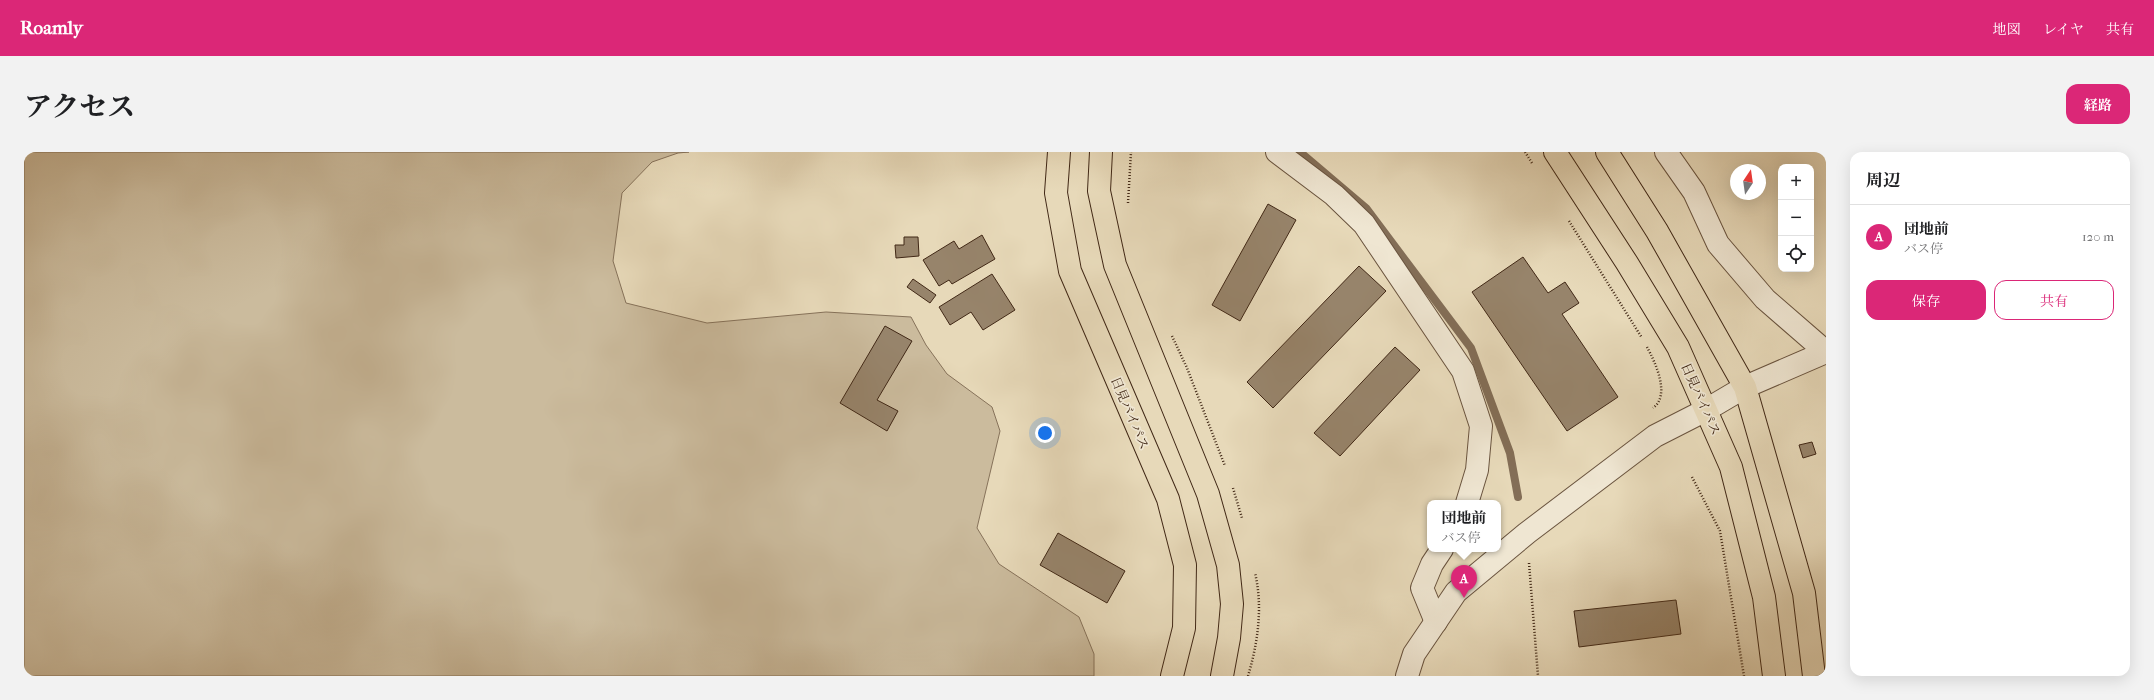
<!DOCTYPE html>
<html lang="ja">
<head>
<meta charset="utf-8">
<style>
  :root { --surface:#fff; --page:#f2f2f2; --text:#202124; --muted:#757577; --line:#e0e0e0; --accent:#db2777 }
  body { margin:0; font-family:"IM FELL French Canon","Noto Serif JP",serif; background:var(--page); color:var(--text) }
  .controls { position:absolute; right:12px; top:12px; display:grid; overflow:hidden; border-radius:8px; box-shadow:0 4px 16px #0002 }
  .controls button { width:36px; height:36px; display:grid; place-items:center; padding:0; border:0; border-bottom:1px solid var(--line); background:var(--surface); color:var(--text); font:20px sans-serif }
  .compass { position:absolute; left:1706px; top:12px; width:36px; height:36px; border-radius:50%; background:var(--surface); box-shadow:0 4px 16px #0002; rotate:13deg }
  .you { position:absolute; left:1021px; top:281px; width:14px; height:14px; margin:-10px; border:3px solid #fff; border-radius:50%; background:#1a73e8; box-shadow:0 0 0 6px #1a73e833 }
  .badge { display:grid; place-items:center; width:26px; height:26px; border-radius:50%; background:var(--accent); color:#fff; font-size:13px; font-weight:700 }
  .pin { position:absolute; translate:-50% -33px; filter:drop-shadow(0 1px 2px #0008) }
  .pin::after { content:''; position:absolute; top:21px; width:14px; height:12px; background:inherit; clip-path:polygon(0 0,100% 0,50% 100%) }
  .popup { position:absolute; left:1403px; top:348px; width:74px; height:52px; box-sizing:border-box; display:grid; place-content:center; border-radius:8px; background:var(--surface); filter:drop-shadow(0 1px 3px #0005); font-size:13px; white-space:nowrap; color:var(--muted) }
  .popup b { font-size:15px; color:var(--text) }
  .popup::after { content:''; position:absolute; left:50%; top:100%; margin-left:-8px; border:8px solid transparent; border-top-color:var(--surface) }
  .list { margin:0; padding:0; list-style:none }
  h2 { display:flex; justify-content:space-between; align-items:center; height:52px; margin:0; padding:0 16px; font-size:17px }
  h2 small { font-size:13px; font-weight:400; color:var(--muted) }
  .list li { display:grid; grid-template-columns:26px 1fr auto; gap:12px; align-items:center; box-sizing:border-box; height:64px; padding:0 16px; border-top:1px solid var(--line) }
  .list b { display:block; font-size:15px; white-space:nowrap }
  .list p { margin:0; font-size:13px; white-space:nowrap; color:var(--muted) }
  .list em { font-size:13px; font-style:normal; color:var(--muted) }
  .actions { display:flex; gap:8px; padding:12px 16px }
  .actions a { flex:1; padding:9px 0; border:1px solid var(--accent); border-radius:12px; text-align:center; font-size:14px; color:var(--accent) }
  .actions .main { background:var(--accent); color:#fff }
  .icon { flex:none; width:22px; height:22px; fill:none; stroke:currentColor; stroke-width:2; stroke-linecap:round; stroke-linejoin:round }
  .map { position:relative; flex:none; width:1802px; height:524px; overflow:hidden; border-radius:12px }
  header { display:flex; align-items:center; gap:24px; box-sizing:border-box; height:56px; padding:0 20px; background:var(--accent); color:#fff }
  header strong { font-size:19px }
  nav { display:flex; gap:22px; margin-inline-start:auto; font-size:14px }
  .intro { display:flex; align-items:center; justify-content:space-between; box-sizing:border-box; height:96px; padding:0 24px }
  h1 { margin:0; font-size:28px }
  .button { padding:10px 18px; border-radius:12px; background:var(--accent); color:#fff; font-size:14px; font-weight:700 }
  main { display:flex; gap:24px; padding:0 24px }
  aside { flex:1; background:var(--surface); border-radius:12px; box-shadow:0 4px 16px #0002 }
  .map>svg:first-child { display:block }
  .green { fill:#cbbb9d; stroke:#86725a }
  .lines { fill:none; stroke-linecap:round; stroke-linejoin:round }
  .stream { stroke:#836e57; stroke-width:8 }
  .building { fill:#97846b; stroke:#412816 }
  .minor-casing { stroke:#6a543f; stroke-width:24 }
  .tertiary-casing { stroke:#6a543f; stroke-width:24 }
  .trunk-casing { stroke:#412816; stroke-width:24 }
  .path { stroke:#412816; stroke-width:2.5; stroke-dasharray:1 2; stroke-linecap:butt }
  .minor { stroke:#efe6d2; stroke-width:22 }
  .tertiary { stroke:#efe6d2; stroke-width:22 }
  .trunk { stroke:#e7d9b9; stroke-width:22 }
  .labels { text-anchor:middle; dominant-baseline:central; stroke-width:3.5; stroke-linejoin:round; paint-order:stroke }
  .street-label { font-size:13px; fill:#412816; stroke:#efe6d2 }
</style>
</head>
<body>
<header>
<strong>Roamly</strong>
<nav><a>地図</a><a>レイヤ</a><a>共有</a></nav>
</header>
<div class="intro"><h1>アクセス</h1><a class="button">経路</a></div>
<main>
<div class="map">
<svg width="1802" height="524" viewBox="0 0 1802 524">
  <rect width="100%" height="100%" fill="#e7d9b9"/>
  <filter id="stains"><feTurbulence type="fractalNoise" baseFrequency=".005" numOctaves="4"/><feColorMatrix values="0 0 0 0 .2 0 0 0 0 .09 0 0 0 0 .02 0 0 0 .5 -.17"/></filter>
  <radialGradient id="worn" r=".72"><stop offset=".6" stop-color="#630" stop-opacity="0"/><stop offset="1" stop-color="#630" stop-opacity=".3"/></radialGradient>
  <path class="green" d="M 0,0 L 665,0 L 654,1 L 628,10 L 598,41 L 589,109 L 602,151 L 683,171 L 802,160 L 887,165 L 902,193 L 923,222 L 968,255 L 976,279 L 953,376 L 975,412 L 1055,465 L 1070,502 L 1070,524 L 0,524 Z"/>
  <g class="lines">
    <path class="stream" d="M 1276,0 L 1342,56 L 1447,196 L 1486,301 L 1494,345"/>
  </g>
  <g class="building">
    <path d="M 1244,52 L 1272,68 L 1216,169 L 1188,153 Z"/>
    <path d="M 958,83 L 971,107 L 928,132 L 925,128 L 915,134 L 899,108 L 930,89 L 935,97 Z"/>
    <path d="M 880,85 L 894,85 L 895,104 L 872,106 L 871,93 L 880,93 Z"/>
    <path d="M 1499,105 L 1524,141 L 1541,130 L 1555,151 L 1538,162 L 1594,245 L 1543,279 L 1448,140 Z"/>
    <path d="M 1335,114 L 1362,139 L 1249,256 L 1223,230 Z"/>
    <path d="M 968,122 L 991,158 L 959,178 L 947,160 L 926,173 L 915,155 Z"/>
    <path d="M 889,127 L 912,143 L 906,151 L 883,135 Z"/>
    <path d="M 861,174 L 888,189 L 853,248 L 874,259 L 863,279 L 816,251 Z"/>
    <path d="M 1371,195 L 1396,218 L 1316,304 L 1290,281 Z"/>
    <path d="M 1788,290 L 1792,302 L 1779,306 L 1775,293 Z"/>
    <path d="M 1034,381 L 1101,419 L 1083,451 L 1016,413 Z"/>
    <path d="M 1652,448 L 1657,482 L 1555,495 L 1550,459 Z"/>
  </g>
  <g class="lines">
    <defs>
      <g id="minor">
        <path d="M 1253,0 L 1310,43 L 1340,72 L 1439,219 L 1457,274 L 1453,318 L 1443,351"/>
        <path d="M 1642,0 L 1670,40 L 1694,92 L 1741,147 L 1802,200"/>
        <path d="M 1412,470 L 1398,436 L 1408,412 L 1418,397"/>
      </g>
      <path id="tertiary" d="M 1383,524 L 1390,502 L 1432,440 L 1503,381 L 1631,284 L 1682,258 L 1721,235 L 1802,200"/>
      <g id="trunk">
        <path d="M 1035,0 L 1032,41 L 1046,119 L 1144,347 L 1161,413 L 1160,476 L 1148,524"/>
        <path d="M 1077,0 L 1075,39 L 1091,113 L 1184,342 L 1204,413 L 1208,452 L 1205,486 L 1198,524"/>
        <path d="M 1531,0 L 1603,111 L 1654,195 L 1707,315 L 1740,445 L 1750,524"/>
        <path d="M 1583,0 L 1633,79 L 1721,235 L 1780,441 L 1790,524"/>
      </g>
    </defs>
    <use href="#minor" class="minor-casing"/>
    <use href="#tertiary" class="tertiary-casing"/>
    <use href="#trunk" class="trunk-casing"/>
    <g class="path">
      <path d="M 1501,0 L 1508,11"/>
      <path d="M 1104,51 L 1107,0"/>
      <path d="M 1545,69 L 1618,186"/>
      <path d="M 1148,184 L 1163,216 L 1201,314"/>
      <path d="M 1623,195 C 1631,210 1647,243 1629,256"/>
      <path d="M 1668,325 L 1696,379 L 1720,524"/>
      <path d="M 1209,336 L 1218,366"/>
      <path d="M 1505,411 L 1514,524"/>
      <path d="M 1224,524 C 1234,491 1239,454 1231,421"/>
    </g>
    <use href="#minor" class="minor"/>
    <use href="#tertiary" class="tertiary"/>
    <use href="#trunk" class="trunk"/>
  </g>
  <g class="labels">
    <g class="street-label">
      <text transform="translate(1677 247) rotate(66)">日見バイパス</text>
      <text transform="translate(1106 261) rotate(67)">日見バイパス</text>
    </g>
  </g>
  <rect width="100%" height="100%" filter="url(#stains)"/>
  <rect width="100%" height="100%" fill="url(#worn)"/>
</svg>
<div class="controls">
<button>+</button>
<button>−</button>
<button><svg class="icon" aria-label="locate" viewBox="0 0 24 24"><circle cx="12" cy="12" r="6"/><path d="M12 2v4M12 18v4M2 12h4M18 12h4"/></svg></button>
</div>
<svg class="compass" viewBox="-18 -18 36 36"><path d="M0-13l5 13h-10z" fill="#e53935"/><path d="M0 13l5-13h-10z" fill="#757577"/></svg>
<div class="you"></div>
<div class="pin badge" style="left:1440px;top:446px">A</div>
<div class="popup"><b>団地前</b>バス停</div>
</div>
<aside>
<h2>周辺<small></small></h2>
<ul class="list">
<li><span class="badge">A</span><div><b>団地前</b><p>バス停</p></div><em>120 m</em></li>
</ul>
<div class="actions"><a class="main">保存</a><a>共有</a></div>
</aside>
</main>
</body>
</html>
